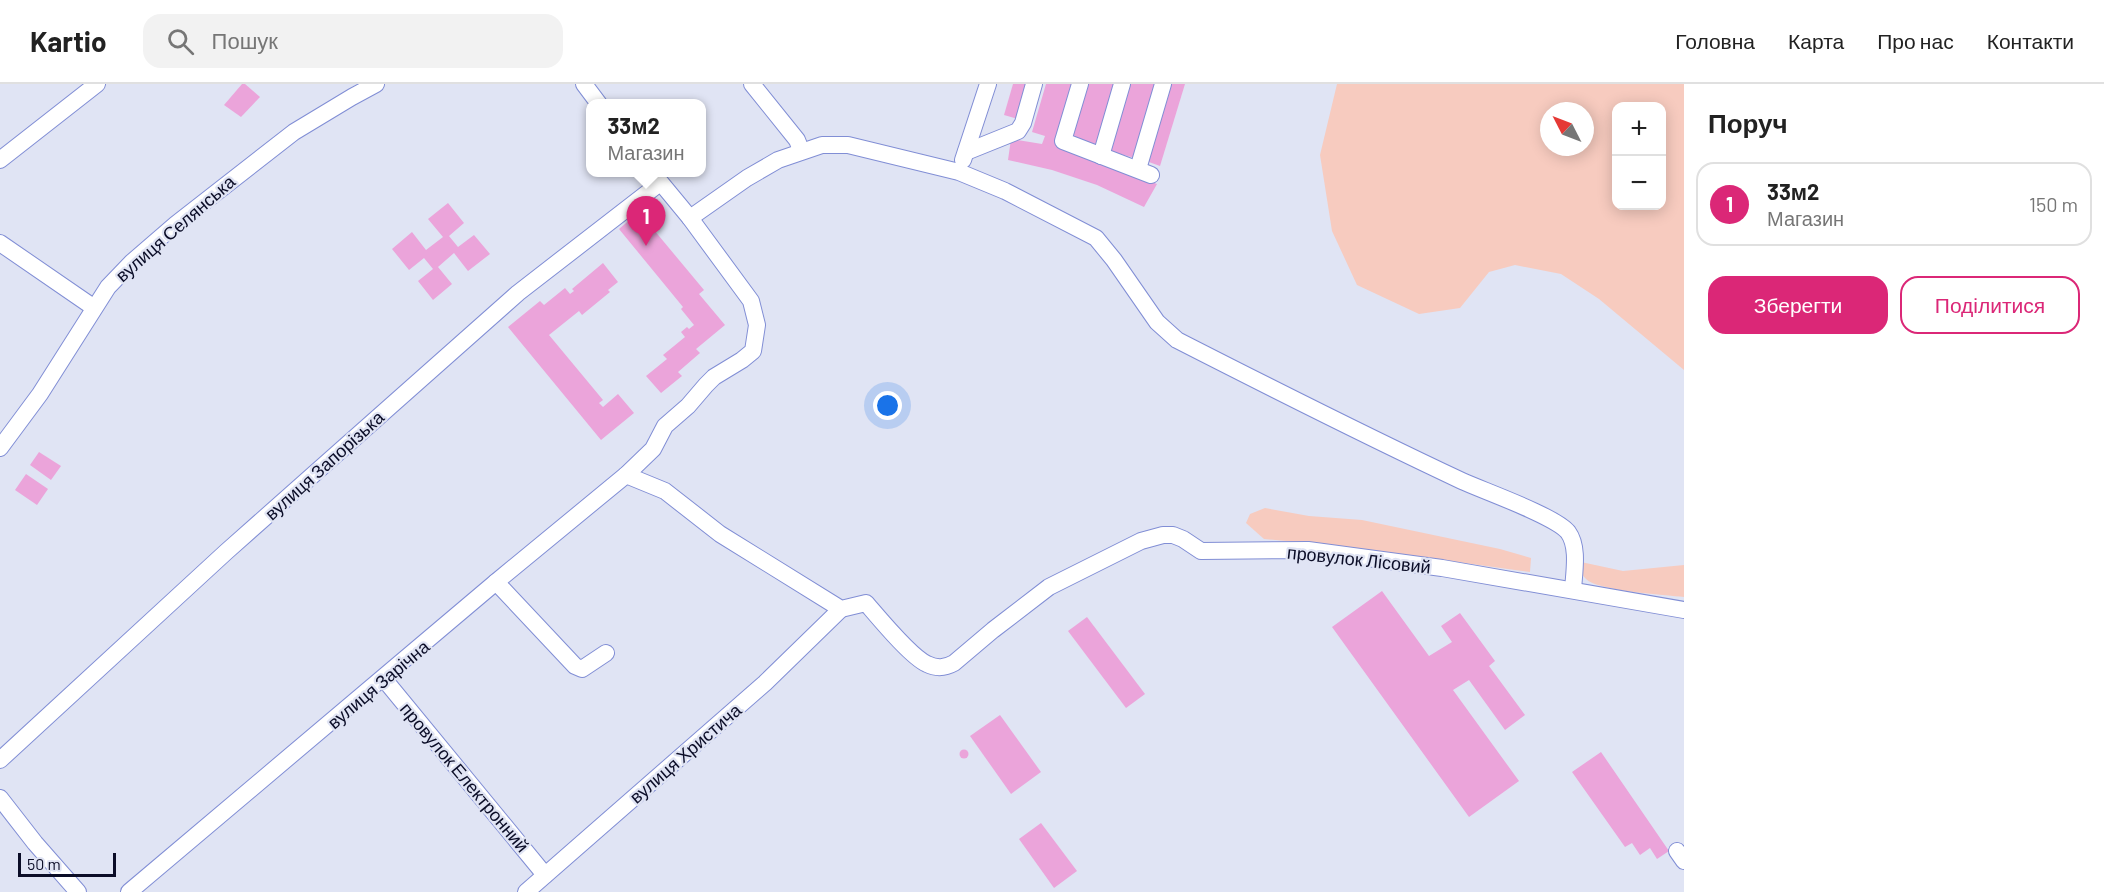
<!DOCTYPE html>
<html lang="uk">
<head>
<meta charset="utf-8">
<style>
  :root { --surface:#fff; --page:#f2f2f2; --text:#222; --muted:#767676; --line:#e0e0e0; --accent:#db2777 }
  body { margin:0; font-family:Barlow,sans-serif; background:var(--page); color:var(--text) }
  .controls { position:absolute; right:18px; top:18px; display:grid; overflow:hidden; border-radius:12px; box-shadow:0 3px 15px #0003 }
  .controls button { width:54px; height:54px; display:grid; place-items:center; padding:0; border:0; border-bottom:2px solid var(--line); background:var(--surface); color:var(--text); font:30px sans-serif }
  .compass { position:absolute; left:1540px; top:18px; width:54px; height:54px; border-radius:50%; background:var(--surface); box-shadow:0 3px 15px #0003; rotate:312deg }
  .scale { position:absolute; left:18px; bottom:15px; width:98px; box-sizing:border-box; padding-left:6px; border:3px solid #0b0d27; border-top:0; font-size:16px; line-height:21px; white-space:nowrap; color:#0b0d27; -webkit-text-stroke:4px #e0e4f4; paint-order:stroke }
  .you { position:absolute; left:888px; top:322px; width:21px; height:21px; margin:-15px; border:4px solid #fff; border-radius:50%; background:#1a73e8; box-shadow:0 0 0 9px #1a73e833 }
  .badge { display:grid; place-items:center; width:39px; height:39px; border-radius:50%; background:var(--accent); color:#fff; font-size:20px; font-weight:700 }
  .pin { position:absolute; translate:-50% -50px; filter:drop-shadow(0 2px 3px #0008) }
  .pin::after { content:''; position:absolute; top:32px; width:21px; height:18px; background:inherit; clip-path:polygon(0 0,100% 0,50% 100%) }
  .popup { position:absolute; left:586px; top:15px; width:120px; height:78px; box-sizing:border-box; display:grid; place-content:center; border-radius:12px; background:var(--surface); filter:drop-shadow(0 2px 4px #0005); font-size:20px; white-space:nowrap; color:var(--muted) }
  .popup b { font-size:22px; color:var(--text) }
  .popup::after { content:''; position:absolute; left:50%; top:100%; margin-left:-12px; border:12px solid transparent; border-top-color:var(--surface) }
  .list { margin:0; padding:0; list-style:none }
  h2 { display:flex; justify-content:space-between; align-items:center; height:78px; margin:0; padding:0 24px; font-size:26px }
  h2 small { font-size:20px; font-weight:400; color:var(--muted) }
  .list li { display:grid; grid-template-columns:39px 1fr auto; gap:18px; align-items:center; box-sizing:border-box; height:84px; margin:0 12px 12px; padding:0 12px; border:2px solid var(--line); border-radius:18px }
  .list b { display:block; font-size:22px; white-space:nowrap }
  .list p { margin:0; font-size:20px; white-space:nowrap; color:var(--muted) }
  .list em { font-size:20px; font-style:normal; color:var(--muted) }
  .actions { display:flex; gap:12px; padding:18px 24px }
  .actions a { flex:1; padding:14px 0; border:2px solid var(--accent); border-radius:18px; text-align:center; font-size:21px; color:var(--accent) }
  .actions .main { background:var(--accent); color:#fff }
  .icon { flex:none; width:33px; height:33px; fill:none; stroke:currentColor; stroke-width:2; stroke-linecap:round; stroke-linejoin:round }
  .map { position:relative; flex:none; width:1684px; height:808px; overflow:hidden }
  header { display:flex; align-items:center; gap:36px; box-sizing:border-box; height:84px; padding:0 30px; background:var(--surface); border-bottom:2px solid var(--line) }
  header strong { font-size:28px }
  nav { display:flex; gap:33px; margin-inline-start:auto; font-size:21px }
  .search { width:420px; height:54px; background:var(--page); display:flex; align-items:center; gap:15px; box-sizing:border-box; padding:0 21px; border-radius:18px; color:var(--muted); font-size:22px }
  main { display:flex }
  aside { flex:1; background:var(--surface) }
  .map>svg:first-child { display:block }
  .green { fill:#f7cbbf; fill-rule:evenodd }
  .building { fill:#eba4da }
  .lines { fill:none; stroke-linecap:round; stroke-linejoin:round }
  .minor-casing { stroke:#818ed5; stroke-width:18 }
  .minor { stroke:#fff; stroke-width:16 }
  .labels { text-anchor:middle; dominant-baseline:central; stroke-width:4.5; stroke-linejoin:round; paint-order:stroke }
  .street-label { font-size:18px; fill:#0b0d27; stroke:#e0e4f4 }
</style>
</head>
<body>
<header>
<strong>Kartio</strong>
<div class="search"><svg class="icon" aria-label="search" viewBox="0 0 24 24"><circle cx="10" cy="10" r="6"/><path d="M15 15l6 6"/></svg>Пошук</div>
<nav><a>Головна</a><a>Карта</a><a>Про нас</a><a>Контакти</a></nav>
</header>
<main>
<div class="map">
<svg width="1684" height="808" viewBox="0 0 1684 808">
  <rect width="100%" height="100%" fill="#e0e4f4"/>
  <g class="green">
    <path d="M 1337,0 L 1684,0 L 1684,286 L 1599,215 L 1561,190 L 1515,181 L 1489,188 L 1460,224 L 1419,230 L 1357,201 L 1332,147 L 1320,71 ZM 1616,22 L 1662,22 L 1662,122 L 1616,122 ZM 1549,27 L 1585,27 L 1585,63 L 1549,63 Z"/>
    <path d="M 1265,424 L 1309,432 L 1362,436 L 1500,465 L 1531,474 L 1530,488 L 1341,462 L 1264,455 L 1246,439 L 1250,430 Z"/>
    <path d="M 1581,478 L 1623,487 L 1684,481 L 1684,513 C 1665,511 1598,507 1586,495 C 1581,491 1581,484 1581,478 Z"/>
  </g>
  <g class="building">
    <path d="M 242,0 L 245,0 L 260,13 L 241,33 L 224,21 Z"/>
    <path d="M 1013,0 L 1028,0 L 1018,35 L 1004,31 Z"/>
    <path d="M 1046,0 L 1076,0 L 1056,62 L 1157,100 L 1144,123 L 1097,101 L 1052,86 L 1008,76 L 1011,55 L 1042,60 L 1045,52 L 1032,48 Z"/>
    <path d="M 1088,0 L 1116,0 L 1097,61 L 1072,53 Z"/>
    <path d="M 1129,0 L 1157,0 L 1135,74 L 1109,67 Z"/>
    <path d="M 1169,0 L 1185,0 L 1160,82 L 1146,77 Z"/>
    <path d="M 448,119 L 464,139 L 449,152 L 458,163 L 474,151 L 490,170 L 468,187 L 454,169 L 438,183 L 452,200 L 433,216 L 418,197 L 433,185 L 424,174 L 409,186 L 392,165 L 412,148 L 426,166 L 443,153 L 428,135 Z"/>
    <path d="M 639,128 L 704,206 L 699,210 L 725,241 L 696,265 L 700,269 L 678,288 L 682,292 L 661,309 L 646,292 L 667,275 L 663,271 L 685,253 L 681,248 L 687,243 L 689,245 L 694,241 L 681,225 L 683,223 L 619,145 Z"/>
    <path d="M 603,179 L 618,198 L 608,206 L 610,208 L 582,231 L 579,227 L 549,251 L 603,316 L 599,319 L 603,323 L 618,310 L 634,329 L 601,356 L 508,243 L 540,217 L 544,221 L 565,204 L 570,210 L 574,207 L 572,205 Z"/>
    <path d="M 39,368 L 61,382 L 51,396 L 30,381 Z"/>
    <path d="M 26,390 L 48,405 L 37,421 L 15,406 Z"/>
    <path d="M 1382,507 L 1429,572 L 1452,558 L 1441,542 L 1460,529 L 1495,577 L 1489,582 L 1525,631 L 1505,646 L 1469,596 L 1453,606 L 1519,697 L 1469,733 L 1332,543 Z"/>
    <path d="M 1087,533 L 1145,610 L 1126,624 L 1068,547 Z"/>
    <path d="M 1000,631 L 1041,688 L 1011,710 L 970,652 Z"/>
    <circle cx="964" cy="670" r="4.5"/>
    <path d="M 1601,668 L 1669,767 L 1657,775 L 1650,764 L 1640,771 L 1632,759 L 1625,763 L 1572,688 Z"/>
    <path d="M 1041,739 L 1077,787 L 1054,804 L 1019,755 Z"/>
  </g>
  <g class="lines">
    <defs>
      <g id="minor">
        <path d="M 584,0 L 599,20"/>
        <path d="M 752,0 L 797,56 L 801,66"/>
        <path d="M 1080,0 L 1063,57 L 1151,91"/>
        <path d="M 966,68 L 1018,47 L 1023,39 L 1034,0"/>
        <path d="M 1101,72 L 1122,0"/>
        <path d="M 0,76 L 97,0"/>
        <path d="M 963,76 L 988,0"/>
        <path d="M 1138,85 L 1163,0"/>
        <path d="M 690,134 L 747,94 L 778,76 L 822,61 L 848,61 L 959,88 L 1005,107 L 1096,154 L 1114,176 L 1157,238 L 1177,256 C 1271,304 1366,352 1462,397 C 1484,407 1555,432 1568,448 C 1579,463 1574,488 1573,506"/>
        <path d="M 0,159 L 93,223"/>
        <path d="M 0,364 L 40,310 L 108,203 L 132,178 L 176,140 L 294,48 L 352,13 L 376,0"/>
        <path d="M 626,391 L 665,407 L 720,450 L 841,525 L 866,519 C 879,534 911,573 927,580 C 937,585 945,584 954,579 L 993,546 L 1049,503 L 1141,457 L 1163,451 L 1173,451 L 1183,455 L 1201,467 L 1308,466 L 1442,484 L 1684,526"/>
        <path d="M 496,498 L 575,582 L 582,585 L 606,569"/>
        <path d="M 384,595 L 545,791"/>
        <path d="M 0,676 L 226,468 L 518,209 L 660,99"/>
        <path d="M 0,714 L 35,759 L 78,808"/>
        <path d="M 1677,767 L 1684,777"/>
        <path d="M 129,808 L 496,498 L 626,391 L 653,365 L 665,342 L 688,322 L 706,301 L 714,293 L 742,276 L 753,267 L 757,241 L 751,217 L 690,134 L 652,88"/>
        <path d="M 526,808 L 765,599 L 841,525"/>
      </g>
    </defs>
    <use href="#minor" class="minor-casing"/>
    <use href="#minor" class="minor"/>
  </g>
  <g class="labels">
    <g class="street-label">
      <text transform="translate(175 144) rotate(-41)">вулиця Селянська</text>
      <text transform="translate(324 381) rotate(-42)">вулиця Запорізька</text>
      <text transform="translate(1359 475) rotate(6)">провулок Лісовий</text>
      <text transform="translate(378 600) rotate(-40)">вулиця Зарічна</text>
      <text transform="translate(685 669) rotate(-41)">вулиця Христича</text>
      <text transform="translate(465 693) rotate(50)">провулок Електронний</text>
    </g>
  </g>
</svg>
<div class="controls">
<button>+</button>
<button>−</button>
</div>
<svg class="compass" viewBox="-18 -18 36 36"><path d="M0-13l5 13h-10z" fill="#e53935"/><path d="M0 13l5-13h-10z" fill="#767676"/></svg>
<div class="scale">50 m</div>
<div class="you"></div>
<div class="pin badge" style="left:646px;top:162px">1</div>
<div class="popup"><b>33м2</b>Магазин</div>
</div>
<aside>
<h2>Поруч<small></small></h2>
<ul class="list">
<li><span class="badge">1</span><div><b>33м2</b><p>Магазин</p></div><em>150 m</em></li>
</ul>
<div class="actions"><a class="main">Зберегти</a><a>Поділитися</a></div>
</aside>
</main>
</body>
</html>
